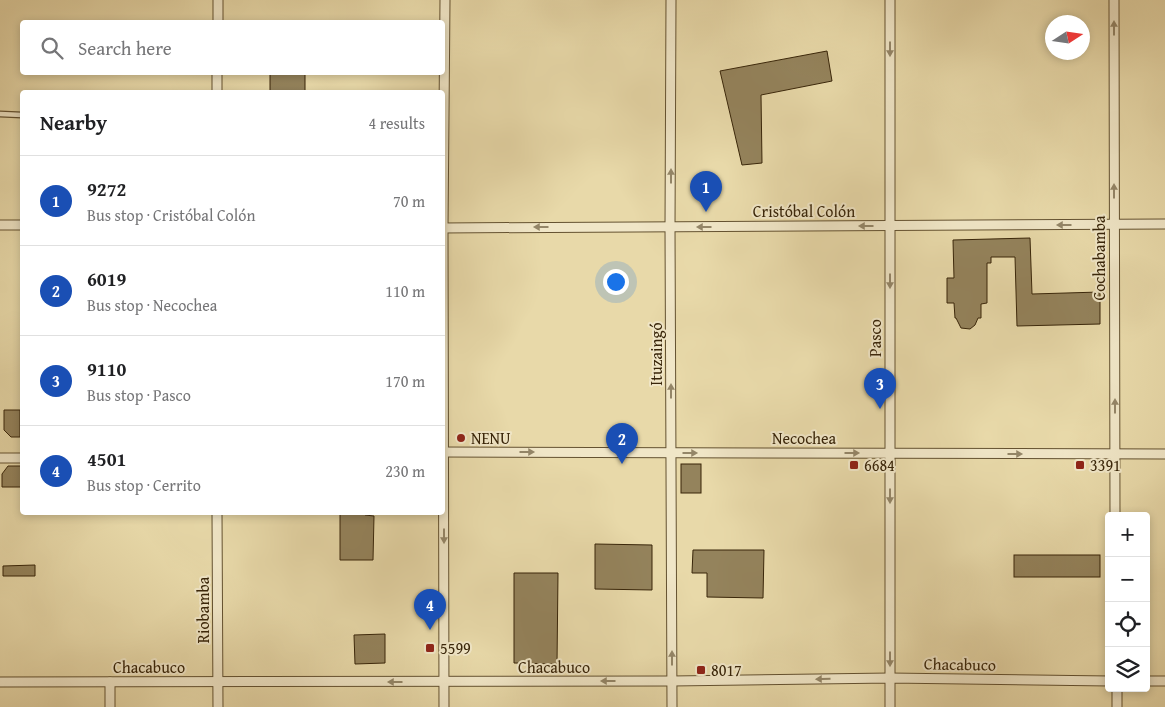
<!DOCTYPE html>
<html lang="en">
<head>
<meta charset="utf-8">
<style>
  :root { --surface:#fff; --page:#f2f2f2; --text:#202124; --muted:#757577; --line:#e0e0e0; --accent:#0b8043 }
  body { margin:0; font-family:"Gentium Book Plus",serif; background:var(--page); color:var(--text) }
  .controls { position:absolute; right:15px; bottom:15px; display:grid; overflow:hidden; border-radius:5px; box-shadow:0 2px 8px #0003 }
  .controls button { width:45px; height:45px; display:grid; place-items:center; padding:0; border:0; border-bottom:1px solid var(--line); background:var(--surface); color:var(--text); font:25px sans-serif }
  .compass { position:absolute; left:1045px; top:15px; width:45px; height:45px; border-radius:50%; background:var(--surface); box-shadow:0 2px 8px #0003; rotate:78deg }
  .you { position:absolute; left:615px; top:281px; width:18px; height:18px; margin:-12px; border:4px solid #fff; border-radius:50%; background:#1a73e8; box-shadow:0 0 0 8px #1a73e833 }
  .badge { display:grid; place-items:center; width:32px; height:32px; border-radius:50%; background:var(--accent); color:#fff; font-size:16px; font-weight:700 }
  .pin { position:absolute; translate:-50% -41px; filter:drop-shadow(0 1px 2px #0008) }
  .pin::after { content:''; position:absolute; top:26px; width:18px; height:15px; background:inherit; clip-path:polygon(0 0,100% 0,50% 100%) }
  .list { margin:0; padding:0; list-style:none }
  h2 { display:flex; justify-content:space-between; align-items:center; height:65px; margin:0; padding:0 20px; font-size:21px }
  h2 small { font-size:16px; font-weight:400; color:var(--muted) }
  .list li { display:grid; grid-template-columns:32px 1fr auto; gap:15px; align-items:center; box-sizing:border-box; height:90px; padding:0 20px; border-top:1px solid var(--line) }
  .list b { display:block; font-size:19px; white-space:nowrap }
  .list p { margin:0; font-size:16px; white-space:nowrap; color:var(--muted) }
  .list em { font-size:16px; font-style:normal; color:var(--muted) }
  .icon { flex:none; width:28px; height:28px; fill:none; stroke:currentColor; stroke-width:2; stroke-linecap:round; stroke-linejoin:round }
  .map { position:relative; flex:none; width:1165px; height:707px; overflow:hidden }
  .search { position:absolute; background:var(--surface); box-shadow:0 2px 8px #0003; left:20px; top:20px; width:425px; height:55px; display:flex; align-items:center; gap:12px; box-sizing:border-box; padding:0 18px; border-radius:5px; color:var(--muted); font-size:19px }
  .panel { position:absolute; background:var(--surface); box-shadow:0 2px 8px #0003; left:20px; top:90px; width:425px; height:425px; border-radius:5px }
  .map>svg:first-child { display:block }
  .building { fill:#94835c; stroke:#382509 }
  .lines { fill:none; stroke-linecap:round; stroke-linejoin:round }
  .service-casing { stroke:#645231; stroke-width:7 }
  .minor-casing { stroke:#645231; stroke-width:11 }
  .service { stroke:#f0e6c7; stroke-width:4.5 }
  .minor { stroke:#f0e6c7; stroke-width:9 }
  .oneway { fill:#948668 }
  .poi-dot { fill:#8f2418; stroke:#f0e6c7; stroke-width:2 }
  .labels { text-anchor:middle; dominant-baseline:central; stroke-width:4; stroke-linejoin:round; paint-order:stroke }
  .street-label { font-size:16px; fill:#382509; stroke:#f0e6c7 }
  .poi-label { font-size:16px; fill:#382509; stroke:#f0e6c7; text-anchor:start }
</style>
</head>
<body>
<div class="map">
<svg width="1165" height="707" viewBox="0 0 1165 707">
  <rect width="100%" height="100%" fill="#e8d9a9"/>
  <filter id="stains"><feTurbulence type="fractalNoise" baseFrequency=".004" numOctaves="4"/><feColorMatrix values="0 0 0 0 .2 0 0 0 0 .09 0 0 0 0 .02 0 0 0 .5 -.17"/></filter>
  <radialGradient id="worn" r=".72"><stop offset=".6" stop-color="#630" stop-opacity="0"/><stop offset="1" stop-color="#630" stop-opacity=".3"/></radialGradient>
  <g class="building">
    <path d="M 827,51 L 832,81 L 761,95 L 762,163 L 742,165 L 720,71 Z"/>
    <rect x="270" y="72" width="35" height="20"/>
    <path d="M 1030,238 L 1032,294 L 1100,292 L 1100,324 L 1017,326 L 1015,257 L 991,257 L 991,263 L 987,263 L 987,303 L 981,304 L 981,318 L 978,318 L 975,325 L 970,329 L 961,328 L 956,318 L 955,318 L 954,303 L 947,303 L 947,278 L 954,278 L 953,240 Z"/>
    <path d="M 4,410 L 20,410 L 20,437 L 11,437 L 4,430 Z"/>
    <rect x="681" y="464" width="20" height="29"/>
    <path d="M 8,466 L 22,466 L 22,487 L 2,487 L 2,474 Z"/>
    <path d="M 340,512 L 365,512 L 365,515 L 374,516 L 373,560 L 340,560 Z"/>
    <path d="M 595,544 L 652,545 L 652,590 L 595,589 Z"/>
    <path d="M 693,550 L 764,550 L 763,598 L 707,597 L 707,573 L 692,573 Z"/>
    <rect x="1014" y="555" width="86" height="22"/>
    <path d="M 35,565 L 35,576 L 3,576 L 3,566 Z"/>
    <path d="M 514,573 L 558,573 L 557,664 L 514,663 Z"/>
    <path d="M 385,634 L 385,663 L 355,664 L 354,635 Z"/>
  </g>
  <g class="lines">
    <defs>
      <path id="service" d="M 0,114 L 22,115"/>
      <g id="minor">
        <path d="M 671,0 L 670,227 L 672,707"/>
        <path d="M 1114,0 L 1115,516"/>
        <path d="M 218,22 L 218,0"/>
        <path d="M 217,92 L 217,72"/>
        <path d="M 0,225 L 22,225"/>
        <path d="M 442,228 L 1165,224"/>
        <path d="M 442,452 L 1165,454"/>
        <path d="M 0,458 L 22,458"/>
        <path d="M 217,512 L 218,707"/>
        <path d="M 1146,681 L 1165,681"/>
        <path d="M 0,682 L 672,681 L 890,678 L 1109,681"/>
        <path d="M 110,707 L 110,682"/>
        <path d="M 444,707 L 443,228 L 445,0"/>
        <path d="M 890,707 L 890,0"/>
        <path d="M 1117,707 L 1117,688"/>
      </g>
    </defs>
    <use href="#service" class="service-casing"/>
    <use href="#minor" class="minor-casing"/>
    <use href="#service" class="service"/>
    <use href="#minor" class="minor"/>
  </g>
  <defs><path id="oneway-solid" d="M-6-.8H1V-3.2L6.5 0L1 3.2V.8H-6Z" transform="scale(1.25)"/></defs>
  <g class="oneway">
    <use href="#oneway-solid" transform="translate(1114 28) rotate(-90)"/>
    <use href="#oneway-solid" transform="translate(890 49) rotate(90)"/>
    <use href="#oneway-solid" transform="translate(671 176) rotate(-90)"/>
    <use href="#oneway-solid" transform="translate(1114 191) rotate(-90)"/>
    <use href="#oneway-solid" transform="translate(1064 225) rotate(180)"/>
    <use href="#oneway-solid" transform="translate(866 226) rotate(180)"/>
    <use href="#oneway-solid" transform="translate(541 227) rotate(180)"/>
    <use href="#oneway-solid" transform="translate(704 227) rotate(180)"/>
    <use href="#oneway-solid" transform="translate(890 281) rotate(90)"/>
    <use href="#oneway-solid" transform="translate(671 391) rotate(-90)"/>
    <use href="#oneway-solid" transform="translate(1115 406) rotate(-90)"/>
    <use href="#oneway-solid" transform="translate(527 452)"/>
    <use href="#oneway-solid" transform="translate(690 453)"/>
    <use href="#oneway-solid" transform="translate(852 453)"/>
    <use href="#oneway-solid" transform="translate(1015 454)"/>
    <use href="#oneway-solid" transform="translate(890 496) rotate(90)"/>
    <use href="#oneway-solid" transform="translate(444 536) rotate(90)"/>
    <use href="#oneway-solid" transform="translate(672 658) rotate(-90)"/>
    <use href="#oneway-solid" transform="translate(890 659) rotate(90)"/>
    <use href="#oneway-solid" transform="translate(823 679) rotate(179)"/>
    <use href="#oneway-solid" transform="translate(608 681) rotate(180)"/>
    <use href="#oneway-solid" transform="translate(395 682) rotate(-180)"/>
  </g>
  <g class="poi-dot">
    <circle cx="461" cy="438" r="5"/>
    <rect x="849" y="460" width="10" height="10" rx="2.5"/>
    <rect x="1075" y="460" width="10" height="10" rx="2.5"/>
    <rect x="425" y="643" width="10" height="10" rx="2.5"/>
    <rect x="696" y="665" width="10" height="10" rx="2.5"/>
  </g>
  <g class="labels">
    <g class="street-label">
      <text x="804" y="211">Cristóbal Colón</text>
      <text transform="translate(1099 258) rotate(-90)">Cochabamba</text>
      <text transform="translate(875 338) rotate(-90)">Pasco</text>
      <text transform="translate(656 354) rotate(-90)">Ituzaingó</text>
      <text x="804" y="438">Necochea</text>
      <text transform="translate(203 610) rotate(-90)">Riobamba</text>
      <text transform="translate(960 664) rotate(1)">Chacabuco</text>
      <text x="149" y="667">Chacabuco</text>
      <text x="554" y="667">Chacabuco</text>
    </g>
    <g class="poi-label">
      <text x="471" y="438">NENU</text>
      <text x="864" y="465">6684</text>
      <text x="1090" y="465">3391</text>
      <text x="440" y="648">5599</text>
      <text x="711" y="670">8017</text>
    </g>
  </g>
  <rect width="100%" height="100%" filter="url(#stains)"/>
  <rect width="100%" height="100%" fill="url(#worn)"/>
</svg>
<div class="controls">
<button>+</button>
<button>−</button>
<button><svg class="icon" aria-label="locate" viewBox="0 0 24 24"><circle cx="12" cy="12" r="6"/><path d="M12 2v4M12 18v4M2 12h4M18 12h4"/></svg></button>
<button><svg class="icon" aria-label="layers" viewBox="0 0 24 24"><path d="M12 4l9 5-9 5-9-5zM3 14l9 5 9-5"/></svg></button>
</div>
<svg class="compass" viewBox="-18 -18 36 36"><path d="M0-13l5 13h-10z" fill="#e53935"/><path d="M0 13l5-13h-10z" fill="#757577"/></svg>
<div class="you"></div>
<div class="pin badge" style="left:706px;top:212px;background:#1a4fb4">1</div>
<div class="pin badge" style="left:622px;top:464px;background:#1a4fb4">2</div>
<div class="pin badge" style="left:880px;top:409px;background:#1a4fb4">3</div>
<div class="pin badge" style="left:430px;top:630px;background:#1a4fb4">4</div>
<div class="search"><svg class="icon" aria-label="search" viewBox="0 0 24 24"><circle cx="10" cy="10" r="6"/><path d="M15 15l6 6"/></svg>Search here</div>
<section class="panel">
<h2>Nearby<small>4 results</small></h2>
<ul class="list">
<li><span class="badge" style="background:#1a4fb4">1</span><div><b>9272</b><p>Bus stop · Cristóbal Colón</p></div><em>70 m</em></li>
<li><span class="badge" style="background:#1a4fb4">2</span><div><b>6019</b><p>Bus stop · Necochea</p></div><em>110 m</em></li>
<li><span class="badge" style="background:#1a4fb4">3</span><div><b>9110</b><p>Bus stop · Pasco</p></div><em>170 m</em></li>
<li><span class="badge" style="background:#1a4fb4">4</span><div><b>4501</b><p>Bus stop · Cerrito</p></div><em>230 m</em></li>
</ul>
</section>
</div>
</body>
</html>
